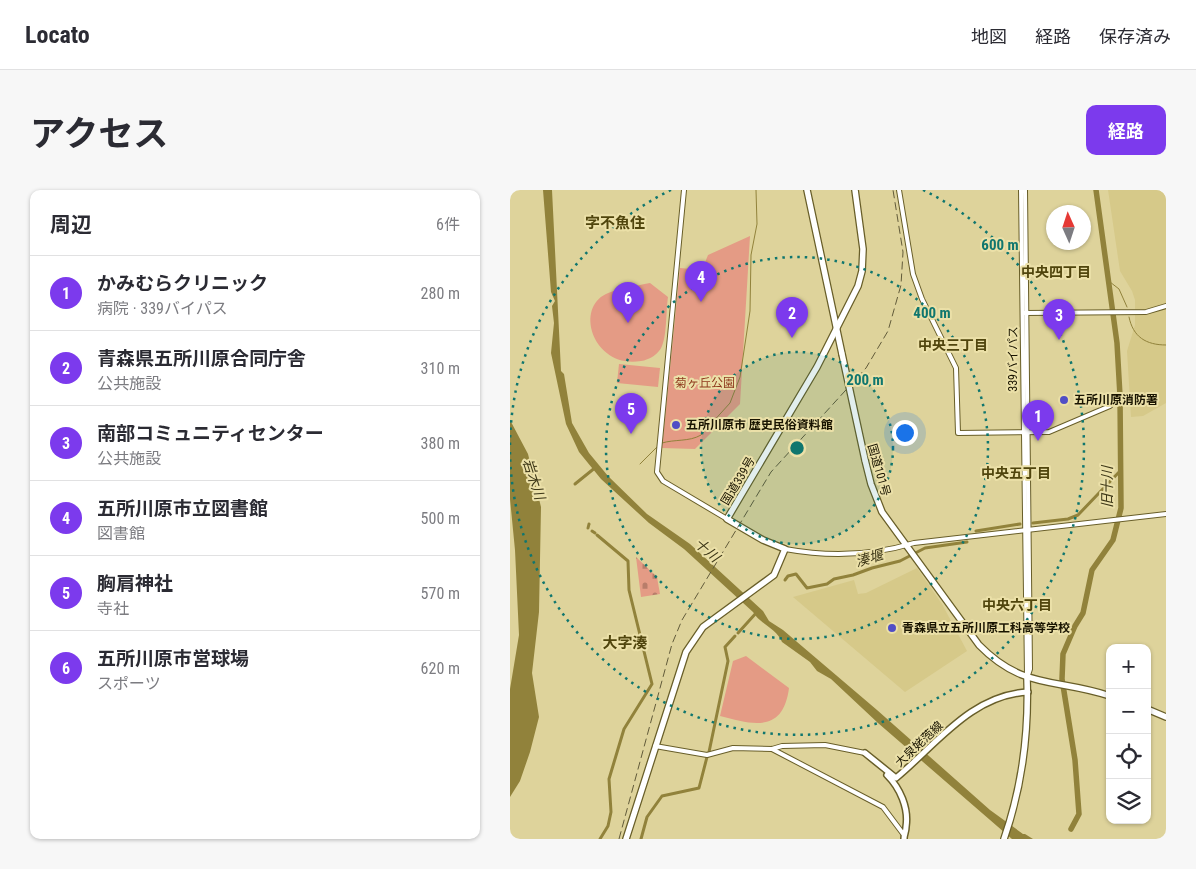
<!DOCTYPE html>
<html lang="ja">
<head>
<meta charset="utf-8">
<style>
  :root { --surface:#fff; --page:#f7f7f7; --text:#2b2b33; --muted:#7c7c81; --line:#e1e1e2; --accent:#7c3aed }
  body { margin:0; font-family:"Roboto Condensed","Noto Sans JP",sans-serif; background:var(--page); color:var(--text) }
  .controls { position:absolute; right:15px; bottom:15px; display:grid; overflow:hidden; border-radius:10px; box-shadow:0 1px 4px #0004 }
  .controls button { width:45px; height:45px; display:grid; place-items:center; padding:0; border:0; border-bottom:1px solid var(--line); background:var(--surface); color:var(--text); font:25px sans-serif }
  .compass { position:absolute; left:536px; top:15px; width:45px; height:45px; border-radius:50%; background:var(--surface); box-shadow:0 1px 4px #0004; rotate:357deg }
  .you { position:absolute; left:394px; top:242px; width:18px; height:18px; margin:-12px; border:4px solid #fff; border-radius:50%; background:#1a73e8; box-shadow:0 0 0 8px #1a73e833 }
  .badge { display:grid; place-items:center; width:32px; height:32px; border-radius:50%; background:var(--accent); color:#fff; font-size:16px; font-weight:700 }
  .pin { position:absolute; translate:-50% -41px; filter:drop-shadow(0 1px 2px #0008) }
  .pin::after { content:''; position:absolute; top:26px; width:18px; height:15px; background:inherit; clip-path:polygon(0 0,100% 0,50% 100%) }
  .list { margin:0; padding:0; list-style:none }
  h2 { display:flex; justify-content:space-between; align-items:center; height:65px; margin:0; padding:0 20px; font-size:21px }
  h2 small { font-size:16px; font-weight:400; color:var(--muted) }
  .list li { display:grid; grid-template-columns:32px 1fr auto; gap:15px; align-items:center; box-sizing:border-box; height:75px; padding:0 20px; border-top:1px solid var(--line) }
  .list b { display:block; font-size:19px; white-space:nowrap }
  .list p { margin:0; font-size:16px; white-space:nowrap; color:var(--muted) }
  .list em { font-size:16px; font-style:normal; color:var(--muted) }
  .icon { flex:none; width:28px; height:28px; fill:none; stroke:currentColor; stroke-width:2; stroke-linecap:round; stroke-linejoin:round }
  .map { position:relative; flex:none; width:656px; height:649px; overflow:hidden; border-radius:10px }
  header { display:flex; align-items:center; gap:30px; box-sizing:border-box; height:70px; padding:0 25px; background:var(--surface); border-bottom:1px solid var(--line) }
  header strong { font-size:24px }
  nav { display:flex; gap:28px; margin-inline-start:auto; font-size:18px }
  .intro { display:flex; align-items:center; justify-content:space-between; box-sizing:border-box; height:120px; padding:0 30px }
  h1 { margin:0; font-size:35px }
  .button { padding:12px 22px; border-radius:10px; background:var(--accent); color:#fff; font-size:18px; font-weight:700 }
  main { display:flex; gap:30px; padding:0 30px }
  aside { flex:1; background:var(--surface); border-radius:10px; box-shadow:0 1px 4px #0004 }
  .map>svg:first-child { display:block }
  .built { fill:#d6c989 }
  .cemetery { fill:url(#cemetery-stones) }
  .park { fill:#e49b85 }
  .water { fill:#91823b }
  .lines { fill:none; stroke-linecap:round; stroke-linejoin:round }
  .stream { stroke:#91823b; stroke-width:1 }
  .canal { stroke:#91823b; stroke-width:3 }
  .river { stroke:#91823b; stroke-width:5.5 }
  .minor-casing { stroke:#685e29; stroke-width:6 }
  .major-casing { stroke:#685e29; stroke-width:8 }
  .highway-casing { stroke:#685e29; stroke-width:8 }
  .minor { stroke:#fff; stroke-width:4 }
  .major { stroke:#fff; stroke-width:5 }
  .highway { stroke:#fff; stroke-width:5.5 }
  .rail { stroke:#625b3a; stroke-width:1; stroke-dasharray:8 4; stroke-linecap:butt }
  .highway-bridge-casing { stroke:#685e29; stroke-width:8; stroke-linecap:butt }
  .highway-bridge { stroke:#fff; stroke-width:5.5 }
  .ring { fill:none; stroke:#0f766e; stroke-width:2.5; stroke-dasharray:2.5 5 }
  .poi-dot { fill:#504ec5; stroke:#ebe0a8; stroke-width:2 }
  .labels { text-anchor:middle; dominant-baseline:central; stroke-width:4; stroke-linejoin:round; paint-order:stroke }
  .street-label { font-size:12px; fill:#191401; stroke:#ebe0a8 }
  .park-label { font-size:12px; fill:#8e381c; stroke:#ebe0a8 }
  .poi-label { font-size:12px; font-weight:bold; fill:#191401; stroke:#ebe0a8; text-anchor:start }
  .neighbourhood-label { font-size:14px; font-weight:bold; fill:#50450d; stroke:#ebe0a8 }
  .water-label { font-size:14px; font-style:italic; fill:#3d3717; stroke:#ebe0a8 }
  .quarter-label { font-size:15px; font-weight:bold; fill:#50450d; stroke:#ebe0a8 }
  .centre { fill:#0f766e; stroke:#ebe0a8; stroke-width:2.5 }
  .ring-label { font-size:15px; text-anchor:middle; font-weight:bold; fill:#0f766e; stroke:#ebe0a8; stroke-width:4; stroke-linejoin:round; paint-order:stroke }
</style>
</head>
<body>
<header>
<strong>Locato</strong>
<nav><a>地図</a><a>経路</a><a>保存済み</a></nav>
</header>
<div class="intro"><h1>アクセス</h1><a class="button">経路</a></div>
<main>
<aside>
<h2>周辺<small>6件</small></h2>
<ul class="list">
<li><span class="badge">1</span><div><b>かみむらクリニック</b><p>病院 · 339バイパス</p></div><em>280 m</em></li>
<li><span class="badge">2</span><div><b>青森県五所川原合同庁舎</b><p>公共施設</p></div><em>310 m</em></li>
<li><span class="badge">3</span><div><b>南部コミュニティセンター</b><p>公共施設</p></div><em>380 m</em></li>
<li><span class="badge">4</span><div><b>五所川原市立図書館</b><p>図書館</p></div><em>500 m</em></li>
<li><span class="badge">5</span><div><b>胸肩神社</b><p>寺社</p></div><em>570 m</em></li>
<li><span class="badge">6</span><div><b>五所川原市営球場</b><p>スポーツ</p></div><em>620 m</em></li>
</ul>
</aside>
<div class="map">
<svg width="656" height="649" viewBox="0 0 656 649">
  <defs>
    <pattern id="cemetery-stones" width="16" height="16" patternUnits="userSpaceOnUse" patternTransform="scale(1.25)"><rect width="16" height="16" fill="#e49b85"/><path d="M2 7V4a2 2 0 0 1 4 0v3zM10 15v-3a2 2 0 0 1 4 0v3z" fill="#b87d6a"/></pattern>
  </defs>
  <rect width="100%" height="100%" fill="#ded39b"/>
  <g class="built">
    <path d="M 598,0 L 656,0 L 656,213 L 633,226 L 621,227 L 617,161 L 625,135 L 625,110 L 622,101 L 610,81 Z"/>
    <path d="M 407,378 L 432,414 L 457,461 L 395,502 L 283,407 L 344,390 L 348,404 L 356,403 Z"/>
  </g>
  <path class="cemetery" d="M 126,367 L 147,387 L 150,404 L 131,407 Z"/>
  <g class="park">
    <path d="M 240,46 L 230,214 L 185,259 L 152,258 L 170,78 L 192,80 L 198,65 Z"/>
    <path d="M 140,93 L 158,107 C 156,120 157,145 152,156 C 149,164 139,170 131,171 C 84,179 64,119 96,104 C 108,98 126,96 140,93 Z"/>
    <path d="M 109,174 L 150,178 L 148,197 L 107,193 Z"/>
    <path d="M 236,466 L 279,498 C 273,543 244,535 210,526 L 223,471 Z"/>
  </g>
  <g class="water">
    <path d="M 33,0 L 42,0 L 51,181 L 54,184 L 62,233 L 79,263 L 98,286 L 137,324 L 180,354 L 253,421 L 259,431 L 273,440 L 367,520 L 480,620 L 513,644 L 515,644 L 523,649 L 502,649 L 368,533 L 321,489 L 307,481 L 300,472 L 272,452 C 267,439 250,434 243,422 L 174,359 L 139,333 L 91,289 L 69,262 L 56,234 L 41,163 L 44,133 L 42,116 L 45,111 L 41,102 Z"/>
    <path d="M 0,230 L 18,264 L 31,317 L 29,422 L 22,483 L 29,527 L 20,562 L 10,591 L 0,607 L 0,499 L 9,445 L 5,360 L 0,309 Z"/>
  </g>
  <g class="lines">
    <g class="stream">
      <path d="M 600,92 L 609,99 L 617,117"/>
      <path d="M 619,127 C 623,147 636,155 656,155"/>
      <path d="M 152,253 C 165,249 179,252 191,245 L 220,213 L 230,187 L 240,121 L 241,65 L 247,34 L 246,0"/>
      <path d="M 130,274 L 149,255"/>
    </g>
    <g class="canal">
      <path d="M 65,294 L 86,277"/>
      <path d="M 523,333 L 558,329 L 568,325 L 611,280"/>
      <path d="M 78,338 L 79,334"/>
      <path d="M 82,341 L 85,343"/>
      <path d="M 466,341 L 510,334"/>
      <path d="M 87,345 L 118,371 L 119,400 L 142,494 L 114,539 L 99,589 L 101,622 L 98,636 L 90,649"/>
      <path d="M 275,390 L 278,386 L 286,384 L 297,398 L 317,394 L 324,389 L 343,385 L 362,378 L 390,371 L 415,358 L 457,352"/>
      <path d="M 228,443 L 247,422"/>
      <path d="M 199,562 L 218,471 L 215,457 L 225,446"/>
      <path d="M 131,649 L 137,627 L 152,606 L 189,598 L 197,567"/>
    </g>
    <path class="river" d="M 561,639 L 569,624 L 565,570 L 552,489 L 553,464 L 565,436 L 573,423 L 582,380 L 603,350 L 611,318 L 610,206 L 607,153 L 586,0"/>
    <defs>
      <g id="minor">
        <path d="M 174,0 L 147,282 L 153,291 L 217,329"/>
        <path d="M 389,0 L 403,84 L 412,109 L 446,178 L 448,243 L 539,242 L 600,216"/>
        <path d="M 511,0 L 517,486"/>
        <path d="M 515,0 L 520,479 L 517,488"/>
        <path d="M 514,123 L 636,122 L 656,116"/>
        <path d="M 275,359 C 319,367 361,366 404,353 L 656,324"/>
        <path d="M 145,556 L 197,565 L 223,558 L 262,559 L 272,556 L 315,555 L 355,563"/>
        <path d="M 262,559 L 373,617 L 394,645"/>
      </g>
      <g id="major">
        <path d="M 355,563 L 386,588 C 426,555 461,505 518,502"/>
        <path d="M 377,585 C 390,598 399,618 396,637 C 396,642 394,644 394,649"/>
      </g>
      <g id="highway">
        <path d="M 297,0 L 332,164"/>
        <path d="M 355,270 L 361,294 L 372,322 L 469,455 C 513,500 546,488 600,506"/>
        <path d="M 637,519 L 656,527"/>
        <path d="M 116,649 L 176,462 L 193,437 L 264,385 L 275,359 L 253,350 L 217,329 L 307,177 L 348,96 L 352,81 L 353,59 L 345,0"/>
        <path d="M 494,649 C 512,597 519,543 517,488"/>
      </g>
    </defs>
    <use href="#minor" class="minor-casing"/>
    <use href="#major" class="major-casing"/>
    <use href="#highway" class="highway-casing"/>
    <use href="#minor" class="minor"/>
    <use href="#major" class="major"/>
    <use href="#highway" class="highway"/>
    <path class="rail" d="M 109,649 L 162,454 L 172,430 L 261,282 L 356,178 L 378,141 L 391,95 L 393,62 L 383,0"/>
    <defs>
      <path id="highway-bridge" d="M 332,164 L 355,270"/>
    </defs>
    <use href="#highway-bridge" class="highway-bridge-casing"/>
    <use href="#highway-bridge" class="highway-bridge"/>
  </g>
  <circle cx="287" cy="258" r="96" fill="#0f766e" fill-opacity=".12"/>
  <g class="ring">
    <circle cx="287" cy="258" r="96"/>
    <circle cx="287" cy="258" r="191"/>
    <path d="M0 255A287 287 0 0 1 161 0M413 0A287 287 0 1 1 0 261"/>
  </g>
  <g class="poi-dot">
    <circle cx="554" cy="210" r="5"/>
    <circle cx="166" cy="235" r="5"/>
    <circle cx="382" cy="438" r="5"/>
  </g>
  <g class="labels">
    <g class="street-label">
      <text transform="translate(503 169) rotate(-90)">339バイパス</text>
      <text transform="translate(369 280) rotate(74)">国道101号</text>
      <text transform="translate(228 291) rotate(-59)">国道339号</text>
      <text transform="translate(409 554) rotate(-43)">大泉姥萢線</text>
    </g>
    <g class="park-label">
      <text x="195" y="193">菊ヶ丘公園</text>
    </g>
    <g class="poi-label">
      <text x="564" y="210">五所川原消防署</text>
      <text x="176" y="235">五所川原市 歴史民俗資料館</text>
      <text x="392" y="438">青森県立五所川原工科高等学校</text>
    </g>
    <g class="neighbourhood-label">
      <text x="546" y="82">中央四丁目</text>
      <text x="443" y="155">中央三丁目</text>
      <text x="506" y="283">中央五丁目</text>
      <text x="507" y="415">中央六丁目</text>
    </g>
    <g class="water-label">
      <text transform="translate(24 289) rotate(72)">岩木川</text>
      <text transform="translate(597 297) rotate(-90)">旧十川</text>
      <text transform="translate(197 360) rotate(41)">十川</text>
      <text transform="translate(359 368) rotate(-16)">湊堰</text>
    </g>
    <g class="quarter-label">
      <text x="105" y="33">字不魚住</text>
      <text x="115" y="453">大字湊</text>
    </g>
  </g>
  <circle cx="287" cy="258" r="8" class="centre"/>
  <g class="ring-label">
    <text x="490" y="60">600 m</text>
    <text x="422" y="128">400 m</text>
    <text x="355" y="195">200 m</text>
  </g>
</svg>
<div class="controls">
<button>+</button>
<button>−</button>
<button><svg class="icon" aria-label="locate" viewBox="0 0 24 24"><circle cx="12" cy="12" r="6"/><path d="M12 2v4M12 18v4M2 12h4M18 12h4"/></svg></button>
<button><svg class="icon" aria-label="layers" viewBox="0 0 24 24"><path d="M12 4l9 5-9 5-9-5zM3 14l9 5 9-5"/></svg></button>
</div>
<svg class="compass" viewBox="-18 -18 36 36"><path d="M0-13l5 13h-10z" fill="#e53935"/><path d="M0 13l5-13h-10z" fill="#7c7c81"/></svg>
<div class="you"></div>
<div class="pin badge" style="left:528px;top:251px">1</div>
<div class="pin badge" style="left:282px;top:148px">2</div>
<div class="pin badge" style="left:549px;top:150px">3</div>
<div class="pin badge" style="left:191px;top:112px">4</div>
<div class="pin badge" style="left:121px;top:244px">5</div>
<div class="pin badge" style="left:118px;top:133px">6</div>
</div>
</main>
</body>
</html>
